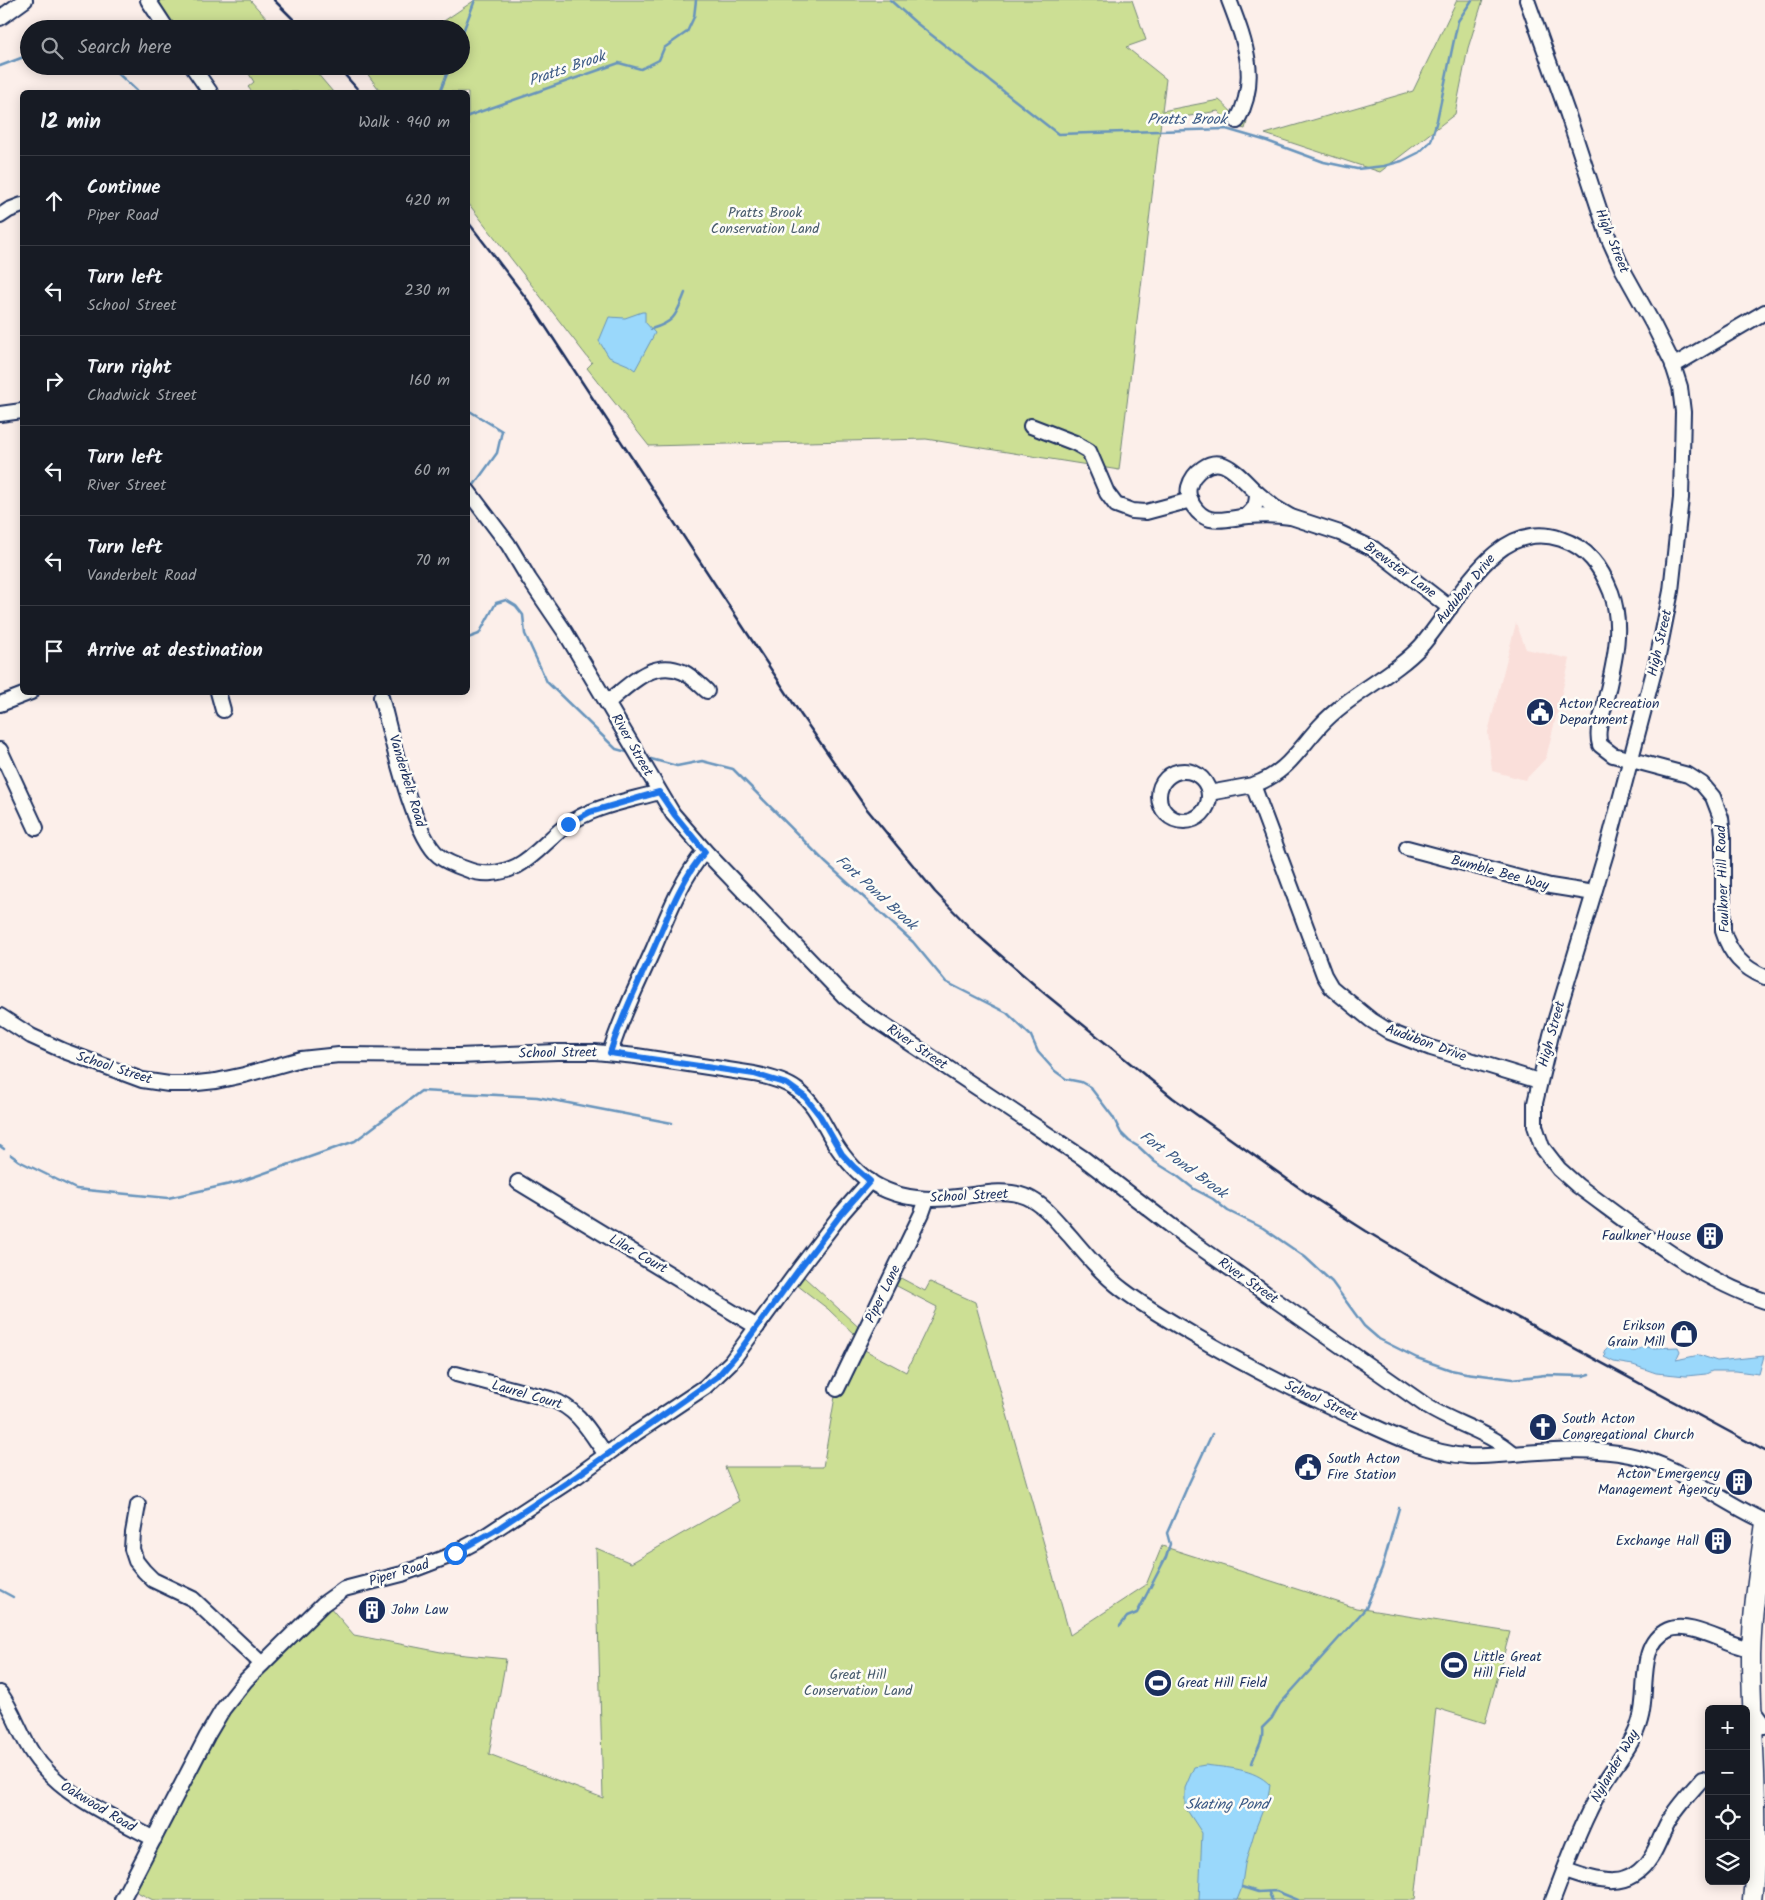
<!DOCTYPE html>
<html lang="en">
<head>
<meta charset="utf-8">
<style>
  :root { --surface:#171b24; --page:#242831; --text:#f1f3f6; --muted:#9ea1a6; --line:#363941 }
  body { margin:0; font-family:Kalam,sans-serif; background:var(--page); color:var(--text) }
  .controls { position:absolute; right:15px; bottom:15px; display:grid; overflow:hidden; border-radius:8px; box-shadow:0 2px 12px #0003 }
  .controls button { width:45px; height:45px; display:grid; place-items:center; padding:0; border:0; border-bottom:1px solid var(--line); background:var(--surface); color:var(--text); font:25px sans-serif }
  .stop { position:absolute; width:15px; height:15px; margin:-11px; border:4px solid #1a73e8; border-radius:50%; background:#fff }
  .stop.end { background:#1a73e8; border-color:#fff; box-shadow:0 1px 5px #0008 }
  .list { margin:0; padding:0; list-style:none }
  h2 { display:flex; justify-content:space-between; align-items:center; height:65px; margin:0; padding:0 20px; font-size:21px }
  h2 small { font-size:16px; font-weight:400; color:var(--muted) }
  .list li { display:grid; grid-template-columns:32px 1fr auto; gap:15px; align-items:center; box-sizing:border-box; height:90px; padding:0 20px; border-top:1px solid var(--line) }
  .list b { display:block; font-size:19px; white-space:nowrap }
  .list p { margin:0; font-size:16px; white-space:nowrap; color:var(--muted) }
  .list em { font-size:16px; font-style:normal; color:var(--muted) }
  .icon { flex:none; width:28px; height:28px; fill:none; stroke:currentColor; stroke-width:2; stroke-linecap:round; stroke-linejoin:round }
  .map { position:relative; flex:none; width:1765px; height:1900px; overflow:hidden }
  .search { position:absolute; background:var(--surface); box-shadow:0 2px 12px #0003; left:20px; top:20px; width:450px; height:55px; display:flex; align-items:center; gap:12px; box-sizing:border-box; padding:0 18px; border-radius:28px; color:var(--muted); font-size:19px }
  .panel { position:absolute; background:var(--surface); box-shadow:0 2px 12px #0003; left:20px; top:90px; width:450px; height:605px; border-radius:8px }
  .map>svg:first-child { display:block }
  .built { fill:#fadfda }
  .green { fill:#ccdf94; stroke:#748779 }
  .water { fill:#9ad8fb; stroke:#6794bc }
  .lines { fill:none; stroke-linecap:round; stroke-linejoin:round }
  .stream { stroke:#6794bc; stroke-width:2.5 }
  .minor-casing { stroke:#1b2f5e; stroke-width:18 }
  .major-casing { stroke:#1b2f5e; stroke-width:21 }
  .minor { stroke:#fdfcf7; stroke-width:14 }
  .major { stroke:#fdfcf7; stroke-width:18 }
  .rail { stroke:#1b2f5e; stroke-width:2.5 }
  .route { stroke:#1a73e8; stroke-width:6 }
  .labels { text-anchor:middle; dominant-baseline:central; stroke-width:5; stroke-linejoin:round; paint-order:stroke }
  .park-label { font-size:14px; fill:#475b6c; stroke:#fdfcf7 }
  .street-label { font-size:14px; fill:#1b2f5e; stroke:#fdfcf7 }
  .poi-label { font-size:14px; fill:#1b2f5e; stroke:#fdfcf7; text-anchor:start }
  .water-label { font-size:15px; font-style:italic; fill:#3b5985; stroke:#fdfcf7 }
</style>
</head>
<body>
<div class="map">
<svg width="1765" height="1900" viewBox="0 0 1765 1900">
  <rect width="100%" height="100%" fill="#fcefea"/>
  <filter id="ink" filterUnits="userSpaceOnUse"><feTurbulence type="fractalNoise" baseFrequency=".02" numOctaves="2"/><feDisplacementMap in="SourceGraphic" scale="10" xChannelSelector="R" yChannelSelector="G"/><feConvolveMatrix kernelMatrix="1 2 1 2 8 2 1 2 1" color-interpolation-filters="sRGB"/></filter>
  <g filter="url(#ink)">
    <path class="built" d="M 1516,623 L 1526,649 L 1570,659 L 1546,758 L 1525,780 L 1492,771 L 1488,732 Z"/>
    <g class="green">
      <path d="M 156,0 L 250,0 L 276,29 L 176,29 Z"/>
      <path d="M 475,0 L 1132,0 L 1146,40 L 1126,47 L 1166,79 L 1162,111 L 1219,100 C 1228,107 1236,119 1247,122 L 1245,129 L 1231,125 L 1218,111 L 1161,121 L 1119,470 L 926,439 L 649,446 L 587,368 L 592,363 L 468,203 L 468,92 L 381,92 L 366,72 L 374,66 L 461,66 L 461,29 L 432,29 Z"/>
      <path d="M 1457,0 L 1483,0 L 1468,48 L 1455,114 L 1380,172 L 1265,134 L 1413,91 Z"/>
      <path d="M 244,66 L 311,66 L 333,92 L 252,92 L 248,87 L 254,82 Z"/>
      <path d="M 897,1276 L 925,1291 L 930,1282 L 975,1302 L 1070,1635 L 1146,1585 L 1162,1546 L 1356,1608 L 1510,1632 L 1485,1723 L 1436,1708 L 1415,1900 L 153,1900 L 133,1890 L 224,1715 L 249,1682 L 329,1606 L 354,1635 L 446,1653 L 506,1659 L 489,1754 L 603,1798 L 596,1548 L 631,1563 L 739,1501 L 725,1467 L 823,1467 L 839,1373 L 856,1336 L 828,1309 L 797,1285 L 804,1277 L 865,1333 L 859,1347 L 906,1372 L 937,1307 L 893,1284 Z"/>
    </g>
    <g class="water">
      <path d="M 642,312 L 645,312 L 645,322 L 655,333 L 635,370 L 628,365 L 609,357 L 599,341 L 609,317 L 625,318 Z"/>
      <path d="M 1620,1342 C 1633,1347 1627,1358 1644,1346 L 1651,1348 L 1678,1347 L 1680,1351 L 1676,1360 L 1699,1355 L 1717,1361 L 1764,1356 L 1759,1374 L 1736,1371 L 1712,1371 L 1706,1374 L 1686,1376 L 1656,1373 L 1633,1365 L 1614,1362 L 1604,1357 L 1606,1355 L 1604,1351 L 1611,1344 Z"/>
      <path d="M 1205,1765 C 1227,1768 1254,1768 1270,1785 L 1268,1797 L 1255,1830 L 1245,1864 L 1241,1890 L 1237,1900 L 1199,1900 L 1202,1833 L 1185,1807 L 1185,1788 L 1194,1767 Z"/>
    </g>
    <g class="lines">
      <g class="stream">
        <path d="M 890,0 L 915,22 L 1058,134 L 1226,129 L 1267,141 L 1324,162 L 1357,169 L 1384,166 L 1402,161 L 1418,153 L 1431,141 L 1437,120 L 1458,21 L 1472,0"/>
        <path d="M 461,37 L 475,0"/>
        <path d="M 0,66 L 29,55"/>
        <path d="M 110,66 L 138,92"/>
        <path d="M 440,92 L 450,66"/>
        <path d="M 468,116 L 619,63 L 641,69 L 659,60 L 664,48 L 687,32 L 694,17 L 696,0"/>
        <path d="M 651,329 C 675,322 676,315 685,293"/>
        <path d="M 468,410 L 502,431 L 497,453 L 474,485"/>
        <path d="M 468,638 L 479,634 L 496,603 L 506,600 L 516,606 L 523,615 L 525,634 L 547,682 L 616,749 L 627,752"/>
        <path d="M 651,759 L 677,766 L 702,761 L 733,769 L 826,863 L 913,942 L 946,982 L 1007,1013 L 1031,1036 L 1038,1052 L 1055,1071 L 1066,1079 L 1081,1082 L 1090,1087 L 1113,1117 L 1121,1133 L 1129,1141 L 1139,1147 L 1155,1162 L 1176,1175 L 1194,1189 L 1213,1199 L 1228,1211 L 1263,1228 L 1305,1257 L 1332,1282 L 1364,1326 L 1379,1339 L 1417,1358 L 1451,1370 L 1466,1373 L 1513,1379 L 1545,1375 L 1583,1376 L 1590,1374"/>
        <path d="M 0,1146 L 4,1149"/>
        <path d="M 11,1155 L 19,1161 L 76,1189 L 168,1198 L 239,1182 L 355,1141 L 421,1091 L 537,1097 L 672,1123"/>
        <path d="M 0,1590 L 13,1597"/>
        <path d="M 1120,1626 L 1127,1617 L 1137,1613 L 1166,1557 L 1170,1544 L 1167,1533 L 1189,1483 L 1212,1434"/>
        <path d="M 1252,1763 C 1256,1750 1264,1742 1262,1728 L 1272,1718 L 1280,1704 L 1366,1608 L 1382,1568 L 1399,1508"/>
        <path d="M 1242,1887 L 1258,1892 L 1276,1891 L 1298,1900"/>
        <path d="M 1269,1893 L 1272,1900"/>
      </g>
      <defs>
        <g id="minor">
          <path d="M 148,0 L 167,29"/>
          <path d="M 1229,0 C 1245,42 1260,79 1237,121"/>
          <path d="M 1527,0 L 1568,115 L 1609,239 L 1623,270 L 1653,324 L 1672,362 L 1680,387 L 1683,412 L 1681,498 L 1671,591 L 1658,656 L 1606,853 L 1551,1035 L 1535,1103 L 1535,1126 L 1542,1147 L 1559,1169 L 1578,1186 C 1637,1229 1695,1278 1765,1301"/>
          <path d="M 0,18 L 25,0"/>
          <path d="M 192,66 L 210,92"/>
          <path d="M 0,216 L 9,210 L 22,205"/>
          <path d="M 1673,366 L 1765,312"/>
          <path d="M 0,414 L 22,411"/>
          <path d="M 1031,426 L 1075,443 L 1089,451 L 1107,493 L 1116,505 L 1132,511 L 1146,512 L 1191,500"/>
          <path d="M 468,491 L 508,544 L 529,579 L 565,632 L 673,814 L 705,851 L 844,996 L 868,1015 L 1083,1158 L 1191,1241 L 1428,1407 C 1455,1424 1490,1432 1514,1454"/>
          <path d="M 1257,493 L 1274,507 L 1291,517 L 1340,533 L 1374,549 L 1450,608"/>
          <path d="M 1246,516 C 1255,509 1257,504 1257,493 C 1247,484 1236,470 1224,465 C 1210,459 1193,472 1189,487 C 1186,500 1198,516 1210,519 C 1223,522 1236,517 1249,516 C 1263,515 1277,515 1291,517"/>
          <path d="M 218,692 L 223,710"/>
          <path d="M 381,697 C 391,733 412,834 439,856 C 446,862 457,866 466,869 C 482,876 501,874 517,866 C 536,856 550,837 567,825 C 593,806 629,801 659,792"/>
          <path d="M 607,703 C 629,685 653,658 683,672 C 692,676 700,685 707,691"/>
          <path d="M 0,704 L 31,692"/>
          <path d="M 0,750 L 36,828"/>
          <circle cx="1184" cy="796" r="25"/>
          <path d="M 1209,793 L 1253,785"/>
          <path d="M 1407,848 L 1550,886 L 1594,893"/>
          <path d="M 0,1016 L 31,1036 L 64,1051 L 142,1080 L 169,1084 L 188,1084 L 216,1081 L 244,1075 L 301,1059 L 339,1055 L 458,1056 L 557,1052 L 595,1052 L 636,1056 L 754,1074 C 769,1077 785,1081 797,1090 C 815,1103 823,1124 834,1142 C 844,1158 857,1174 874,1184 C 899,1199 930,1201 958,1197 C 981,1194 1005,1188 1027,1197 C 1045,1205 1057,1222 1070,1236 C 1086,1255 1103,1275 1123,1290 C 1144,1306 1168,1320 1192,1334 C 1238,1361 1287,1387 1336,1409 C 1376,1427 1423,1453 1467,1456 C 1483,1457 1498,1455 1513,1454 C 1552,1451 1591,1447 1629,1455 C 1680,1465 1719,1501 1765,1521"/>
          <path d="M 610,1053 C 621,1017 638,984 653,950 C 667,917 681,879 705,851"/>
          <path d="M 1539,1081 L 1431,1048 L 1390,1032 L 1371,1020 L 1338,993 L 1331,987 L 1324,975 L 1253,785 C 1286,774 1298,750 1320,726 C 1349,694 1392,677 1421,646 C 1457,606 1494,516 1561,539 C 1588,548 1601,567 1611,592 C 1625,630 1612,670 1604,707 C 1601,719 1596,733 1600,745 L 1613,755 L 1688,775 L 1702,784 L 1713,797 L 1721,818 L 1723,835 L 1723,931 C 1730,954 1743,968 1765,977"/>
          <path d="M 518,1182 L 757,1327"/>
          <path d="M 456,1374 L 550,1399 C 578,1408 590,1432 606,1455"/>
          <path d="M 837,1389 L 922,1213 L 927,1199"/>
          <path d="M 138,1505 L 133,1533 L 132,1549 L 136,1561 L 144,1571 L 153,1580 L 193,1599 L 262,1664"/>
          <path d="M 0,1693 C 14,1712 20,1735 33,1754 C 61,1795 111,1816 154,1839"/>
          <path d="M 1753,1711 L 1765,1727"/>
          <path d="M 1565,1870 C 1597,1881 1629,1893 1651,1857 C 1658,1846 1662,1833 1668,1822 C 1677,1806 1690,1793 1702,1779"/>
          <path d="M 122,1900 L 207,1736 L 223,1709 L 246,1680 L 323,1604 L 344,1589 L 402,1574 L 449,1556 L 479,1540 L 577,1476 L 636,1433 L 705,1387 L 731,1362 L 800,1268 L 842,1213 L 870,1181"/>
          <path d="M 1553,1900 C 1568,1861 1582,1821 1603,1785 C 1615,1764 1634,1744 1640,1720 C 1649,1692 1636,1645 1668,1630 C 1690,1620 1728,1646 1752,1649"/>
        </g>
        <path id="major" d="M 1752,1900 C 1762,1819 1751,1737 1751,1656 C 1752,1611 1759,1567 1765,1523"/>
      </defs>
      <use href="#minor" class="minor-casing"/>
      <use href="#major" class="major-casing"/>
      <use href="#minor" class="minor"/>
      <use href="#major" class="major"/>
      <g class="rail">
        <path d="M 274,0 L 303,29"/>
        <path d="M 337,66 L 360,92"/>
        <path d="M 468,222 L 530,303 L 801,715 L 866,808 L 935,892 L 974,932 L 1044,993 L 1173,1098 L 1311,1196 L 1366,1231 L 1448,1280 L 1765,1451"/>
      </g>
    </g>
  </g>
  <g class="lines" filter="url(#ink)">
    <path class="route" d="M 455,1553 L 494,1531 L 577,1476 L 717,1377 L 738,1353 L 800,1268 L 842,1213 L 870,1181 L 854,1167 L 842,1154 L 820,1116 L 805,1097 L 787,1084 L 754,1074 L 610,1053 C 621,1017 638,984 653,950 C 667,918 682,877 705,852 L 674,814 L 659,792 L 590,812 L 568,824"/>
  </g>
  <defs>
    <symbol id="civic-disc" viewBox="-11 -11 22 22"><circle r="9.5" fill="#1b2f5e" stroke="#fdfcf7"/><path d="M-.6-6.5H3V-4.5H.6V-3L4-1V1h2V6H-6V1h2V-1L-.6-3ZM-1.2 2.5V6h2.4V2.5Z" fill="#fff"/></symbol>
    <symbol id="building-disc" viewBox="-11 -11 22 22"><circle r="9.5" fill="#1b2f5e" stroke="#fdfcf7"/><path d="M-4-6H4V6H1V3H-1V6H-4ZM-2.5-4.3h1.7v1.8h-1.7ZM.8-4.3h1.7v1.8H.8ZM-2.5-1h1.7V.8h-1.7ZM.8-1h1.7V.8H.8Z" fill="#fff"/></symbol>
    <symbol id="shop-disc" viewBox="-11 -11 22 22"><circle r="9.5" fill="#1b2f5e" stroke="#fdfcf7"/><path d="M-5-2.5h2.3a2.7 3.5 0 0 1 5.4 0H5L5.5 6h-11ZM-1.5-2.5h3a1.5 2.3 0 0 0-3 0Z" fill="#fff"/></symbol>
    <symbol id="church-disc" viewBox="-11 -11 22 22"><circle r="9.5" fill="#1b2f5e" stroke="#fdfcf7"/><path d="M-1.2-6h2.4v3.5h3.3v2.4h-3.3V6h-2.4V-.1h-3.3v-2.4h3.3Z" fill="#fff"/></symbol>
    <symbol id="stadium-disc" viewBox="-11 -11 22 22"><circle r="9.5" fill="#1b2f5e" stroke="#fdfcf7"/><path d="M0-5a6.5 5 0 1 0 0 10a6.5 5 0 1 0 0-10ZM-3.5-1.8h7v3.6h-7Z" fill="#fff"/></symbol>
  </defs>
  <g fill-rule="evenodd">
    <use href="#civic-disc" x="1524" y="696" width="32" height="32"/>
    <use href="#building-disc" x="1694" y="1220" width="32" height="32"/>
    <use href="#shop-disc" x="1668" y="1318" width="32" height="32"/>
    <use href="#church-disc" x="1527" y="1411" width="32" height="32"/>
    <use href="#civic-disc" x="1292" y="1451" width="32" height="32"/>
    <use href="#building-disc" x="1723" y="1466" width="32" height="32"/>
    <use href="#building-disc" x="1702" y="1525" width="32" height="32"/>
    <use href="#building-disc" x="356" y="1594" width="32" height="32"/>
    <use href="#stadium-disc" x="1438" y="1649" width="32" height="32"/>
    <use href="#stadium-disc" x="1142" y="1667" width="32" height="32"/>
  </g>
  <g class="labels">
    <g class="park-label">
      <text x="765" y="213">Pratts Brook<tspan x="765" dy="16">Conservation Land</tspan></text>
      <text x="858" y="1675">Great Hill<tspan x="858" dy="16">Conservation Land</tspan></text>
    </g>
    <g class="street-label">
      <text transform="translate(1612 241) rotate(68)">High Street</text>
      <text transform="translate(1400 570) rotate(36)">Brewster Lane</text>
      <text transform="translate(1466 589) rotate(-51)">Audubon Drive</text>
      <text transform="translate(1660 643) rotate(-77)">High Street</text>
      <text transform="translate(632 745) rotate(60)">River Street</text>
      <text transform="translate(407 781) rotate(73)">Vanderbelt Road</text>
      <text transform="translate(1500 873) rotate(15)">Bumble Bee Way</text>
      <text transform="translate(1723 879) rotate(-92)">Faulkner Hill Road</text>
      <text transform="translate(1552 1034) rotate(-75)">High Street</text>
      <text transform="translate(1426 1043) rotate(20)">Audubon Drive</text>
      <text transform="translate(917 1047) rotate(34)">River Street</text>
      <text transform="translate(558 1053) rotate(-1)">School Street</text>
      <text transform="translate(114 1068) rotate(18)">School Street</text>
      <text transform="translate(969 1196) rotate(-3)">School Street</text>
      <text transform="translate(638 1254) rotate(30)">Lilac Court</text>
      <text transform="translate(1248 1281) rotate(35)">River Street</text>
      <text transform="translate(883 1294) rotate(-64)">Piper Lane</text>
      <text transform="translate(527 1395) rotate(16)">Laurel Court</text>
      <text transform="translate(1321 1401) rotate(25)">School Street</text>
      <text transform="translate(399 1573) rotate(-17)">Piper Road</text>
      <text transform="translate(1615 1766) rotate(-60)">Nylander Way</text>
      <text transform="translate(98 1807) rotate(31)">Oakwood Road</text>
    </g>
    <g class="poi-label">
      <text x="1559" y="704">Acton Recreation<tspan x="1559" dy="16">Department</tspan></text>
      <text x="1691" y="1236" text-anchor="end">Faulkner House</text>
      <text x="1665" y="1326" text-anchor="end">Erikson<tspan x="1665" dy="16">Grain Mill</tspan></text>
      <text x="1562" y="1419">South Acton<tspan x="1562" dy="16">Congregational Church</tspan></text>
      <text x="1327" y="1459">South Acton<tspan x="1327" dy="16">Fire Station</tspan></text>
      <text x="1720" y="1474" text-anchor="end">Acton Emergency<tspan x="1720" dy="16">Management Agency</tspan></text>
      <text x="1699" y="1541" text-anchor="end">Exchange Hall</text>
      <text x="391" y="1610">John Law</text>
      <text x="1473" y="1657">Little Great<tspan x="1473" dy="16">Hill Field</tspan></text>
      <text x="1177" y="1683">Great Hill Field</text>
    </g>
    <g class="water-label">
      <text transform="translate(567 69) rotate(-19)">Pratts Brook</text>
      <text x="1187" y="120">Pratts Brook</text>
      <text transform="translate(876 893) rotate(42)">Fort Pond Brook</text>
      <text transform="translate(1183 1165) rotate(36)">Fort Pond Brook</text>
      <text x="1227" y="1805">Skating Pond</text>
    </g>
  </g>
</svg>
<div class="controls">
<button>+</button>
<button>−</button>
<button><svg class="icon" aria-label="locate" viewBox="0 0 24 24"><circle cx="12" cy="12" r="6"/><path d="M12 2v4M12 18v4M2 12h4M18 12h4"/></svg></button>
<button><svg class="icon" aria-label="layers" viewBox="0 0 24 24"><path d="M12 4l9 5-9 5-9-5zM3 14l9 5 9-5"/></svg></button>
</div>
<div class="stop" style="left:455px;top:1553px"></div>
<div class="stop end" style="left:568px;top:824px"></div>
<div class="search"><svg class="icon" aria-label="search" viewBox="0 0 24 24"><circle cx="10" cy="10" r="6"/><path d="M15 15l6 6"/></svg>Search here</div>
<section class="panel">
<h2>12 min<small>Walk · 940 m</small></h2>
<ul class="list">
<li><svg class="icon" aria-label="ahead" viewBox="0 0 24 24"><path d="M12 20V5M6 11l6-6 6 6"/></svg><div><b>Continue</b><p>Piper Road</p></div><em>420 m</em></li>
<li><svg class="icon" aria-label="left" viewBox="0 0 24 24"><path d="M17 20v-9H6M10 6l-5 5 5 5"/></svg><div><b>Turn left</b><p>School Street</p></div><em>230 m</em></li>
<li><svg class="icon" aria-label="right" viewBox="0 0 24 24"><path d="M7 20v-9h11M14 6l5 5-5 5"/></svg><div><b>Turn right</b><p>Chadwick Street</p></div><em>160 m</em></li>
<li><svg class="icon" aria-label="left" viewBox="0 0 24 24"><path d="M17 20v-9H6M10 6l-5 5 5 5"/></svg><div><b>Turn left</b><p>River Street</p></div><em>60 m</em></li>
<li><svg class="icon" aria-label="left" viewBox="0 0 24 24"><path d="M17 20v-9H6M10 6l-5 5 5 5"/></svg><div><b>Turn left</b><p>Vanderbelt Road</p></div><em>70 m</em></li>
<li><svg class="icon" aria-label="arrive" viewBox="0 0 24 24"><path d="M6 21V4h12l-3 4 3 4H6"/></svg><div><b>Arrive at destination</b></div></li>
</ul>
</section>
</div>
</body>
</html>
